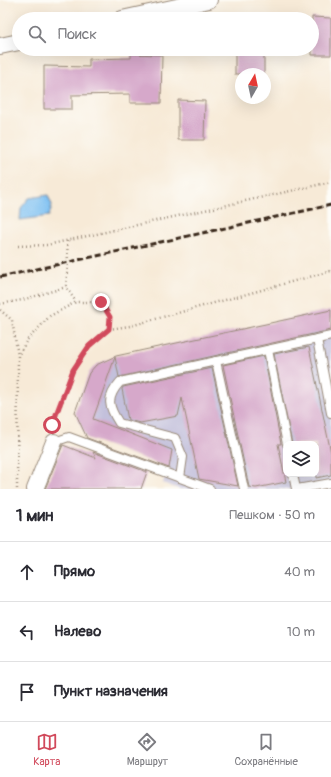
<!DOCTYPE html>
<html lang="ru">
<head>
<meta charset="utf-8">
<style>
  :root { --surface:#fff; --page:#f7f7f7; --text:#2b2b33; --muted:#7c7c81; --line:#e1e1e2; --accent:#d1495b }
  body { margin:0; font-family:Pangolin,sans-serif; background:var(--page); color:var(--text) }
  .controls { position:absolute; right:12px; bottom:12px; display:grid; overflow:hidden; border-radius:8px; box-shadow:0 4px 16px #0002 }
  .controls button { width:36px; height:36px; display:grid; place-items:center; padding:0; border:0; border-bottom:1px solid var(--line); background:var(--surface); color:var(--text); font:20px sans-serif }
  .compass { position:absolute; left:235px; top:68px; width:36px; height:36px; border-radius:50%; background:var(--surface); box-shadow:0 4px 16px #0002; rotate:9deg }
  .stop { position:absolute; width:12px; height:12px; margin:-9px; border:3px solid #d1495b; border-radius:50%; background:#fff }
  .stop.end { background:#d1495b; border-color:#fff; box-shadow:0 1px 4px #0008 }
  .list { margin:0; padding:0; list-style:none }
  h2 { display:flex; justify-content:space-between; align-items:center; height:52px; margin:0; padding:0 16px; font-size:17px }
  h2 small { font-size:13px; font-weight:400; color:var(--muted) }
  .list li { display:grid; grid-template-columns:26px 1fr auto; gap:12px; align-items:center; box-sizing:border-box; height:60px; padding:0 16px; border-top:1px solid var(--line) }
  .list b { display:block; font-size:15px; white-space:nowrap }
  .list em { font-size:13px; font-style:normal; color:var(--muted) }
  .icon { flex:none; width:22px; height:22px; fill:none; stroke:currentColor; stroke-width:2; stroke-linecap:round; stroke-linejoin:round }
  .map { position:relative; flex:none; width:331px; height:489px; overflow:hidden }
  .search { position:absolute; background:var(--surface); box-shadow:0 4px 16px #0002; left:12px; right:12px; top:12px; height:44px; display:flex; align-items:center; gap:10px; box-sizing:border-box; padding:0 14px; border-radius:22px; color:var(--muted); font-size:15px }
  .sheet { height:232px; background:var(--surface) }
  nav { display:flex; justify-content:space-around; align-items:center; box-sizing:border-box; height:56px; border-top:1px solid var(--line); background:var(--surface); font-size:11px; color:var(--muted) }
  nav a { display:grid; justify-items:center; gap:2px }
  nav .on { color:var(--accent) }
  .map>svg:first-child { display:block }
  .industrial { fill:#c3c0db; fill-rule:evenodd }
  .water { fill:#7cbff2; stroke:#5c7488 }
  .building { fill:#d6a8ca }
  .lines { fill:none; stroke-linecap:round; stroke-linejoin:round }
  .lane-casing { stroke:#998a7a; stroke-width:10 }
  .street-casing { stroke:#998a7a; stroke-width:18 }
  .path { stroke:#998a7a; stroke-width:2.5; stroke-dasharray:1 3; stroke-linecap:butt }
  .lane { stroke:#fff; stroke-width:8 }
  .street { stroke:#fff; stroke-width:16 }
  .rail { stroke:#3b2a1e; stroke-width:3; stroke-dasharray:6 3; stroke-linecap:butt }
  .route { stroke:#d1495b; stroke-width:5 }
</style>
</head>
<body>
<div class="map">
<svg width="331" height="489" viewBox="0 0 331 489">
  <rect width="100%" height="100%" fill="#fdfcf7"/>
  <filter id="ink" filterUnits="userSpaceOnUse"><feTurbulence type="fractalNoise" baseFrequency=".025" numOctaves="2"/><feDisplacementMap in="SourceGraphic" scale="8" xChannelSelector="R" yChannelSelector="G"/><feConvolveMatrix kernelMatrix="1 2 1 2 8 2 1 2 1" color-interpolation-filters="sRGB"/></filter>
  <filter id="wash" filterUnits="userSpaceOnUse"><feTurbulence type="fractalNoise" baseFrequency=".012" numOctaves="4" result="noise"/><feDisplacementMap in="SourceGraphic" scale="16" xChannelSelector="R" yChannelSelector="G"/><feGaussianBlur stdDeviation="0.9" result="paint"/><feColorMatrix in="noise" values="0 0 0 0 0 0 0 0 0 0 0 0 0 0 0 0 0 1.4 0 .05"/><feComposite in="paint" operator="in"/></filter>
  <g filter="url(#wash)">
    <rect width="100%" height="100%" fill="#f7ead7"/>
    <path class="industrial" d="M 331,310 L 331,489 L 179,489 L 163,483 L 168,467 L 86,437 L 75,412 L 89,373 L 96,365 L 112,358 ZM 286,444 L 316,444 L 316,474 L 286,474 Z"/>
    <path class="water" d="M 48,195 L 52,205 L 49,216 L 20,220 L 21,208 L 29,198 Z"/>
    <g id="blocks">
      <g class="building">
        <path d="M 312,17 L 331,18 L 331,55 L 312,55 Z"/>
        <rect x="235" y="49" width="29" height="25"/>
        <path d="M 131,54 L 162,55 L 161,103 L 130,103 L 130,94 L 72,95 L 72,109 L 44,109 L 44,66 L 89,67 L 89,59 L 131,58 Z"/>
        <path d="M 178,100 L 205,101 L 204,140 L 178,140 Z"/>
        <path d="M 331,310 L 331,330 L 119,377 L 115,357 L 93,419 L 172,450 L 169,468 L 87,438 L 75,412 L 89,373 L 96,365 L 116,356 Z"/>
        <path d="M 309,347 L 331,453 L 331,475 L 316,478 L 316,444 L 292,444 L 274,354 Z"/>
        <path d="M 264,356 L 281,444 L 278,444 L 286,482 L 256,488 L 249,487 L 223,365 Z"/>
        <path d="M 212,368 L 238,486 L 199,479 L 182,398 L 178,416 L 140,423 L 128,420 L 122,389 L 123,387 Z"/>
        <path d="M 63,445 L 96,458 L 93,452 L 147,472 L 141,489 L 45,489 Z"/>
      </g>
    </g>
  </g>
  <g filter="url(#ink)">
    <use href="#blocks" fill-opacity="0" stroke="#998a7a" stroke-width="1"/>
    <g class="lines">
      <defs>
        <g id="lane">
          <path d="M 317,339 L 331,413"/>
          <path d="M 268,350 L 287,444"/>
          <path d="M 216,361 L 244,489"/>
          <path d="M 54,442 L 69,437 L 210,489"/>
          <path d="M 293,474 L 296,489"/>
          <path d="M 180,478 L 183,457 L 175,438 L 119,423 C 108,406 106,398 120,382 L 331,336"/>
          <path d="M 297,489 L 331,483"/>
        </g>
        <g id="street">
          <path d="M 122,19 L 209,0"/>
          <path d="M 0,46 L 19,42"/>
          <path d="M 35,489 L 54,442"/>
        </g>
      </defs>
      <use href="#lane" class="lane-casing"/>
      <use href="#street" class="street-casing"/>
      <g class="path">
        <path d="M 67,241 L 68,262 L 66,287 L 76,302"/>
        <path d="M 18,246 L 47,245 L 331,182"/>
        <path d="M 0,304 L 22,300 L 66,287"/>
        <path d="M 0,310 L 12,320 L 18,356"/>
        <path d="M 109,329 L 130,326 L 331,271"/>
        <path d="M 17,489 L 18,356 L 27,340 L 50,316 L 76,302 L 101,302 L 110,317 L 109,329 L 89,346 L 73,370 L 53,427"/>
      </g>
      <use href="#lane" class="lane"/>
      <use href="#street" class="street"/>
      <path class="rail" d="M 0,277 L 331,205"/>
    </g>
  </g>
  <g class="lines" filter="url(#ink)">
    <path class="route" d="M 52,425 L 73,370 L 89,346 L 109,329 L 110,317 L 101,302"/>
  </g>
</svg>
<div class="controls">
<button><svg class="icon" aria-label="layers" viewBox="0 0 24 24"><path d="M12 4l9 5-9 5-9-5zM3 14l9 5 9-5"/></svg></button>
</div>
<svg class="compass" viewBox="-18 -18 36 36"><path d="M0-13l5 13h-10z" fill="#e53935"/><path d="M0 13l5-13h-10z" fill="#7c7c81"/></svg>
<div class="stop" style="left:52px;top:425px"></div>
<div class="stop end" style="left:101px;top:302px"></div>
<div class="search"><svg class="icon" aria-label="search" viewBox="0 0 24 24"><circle cx="10" cy="10" r="6"/><path d="M15 15l6 6"/></svg>Поиск</div>
</div>
<section class="sheet">
<h2>1 мин<small>Пешком · 50 m</small></h2>
<ul class="list">
<li><svg class="icon" aria-label="ahead" viewBox="0 0 24 24"><path d="M12 20V5M6 11l6-6 6 6"/></svg><div><b>Прямо</b></div><em>40 m</em></li>
<li><svg class="icon" aria-label="left" viewBox="0 0 24 24"><path d="M17 20v-9H6M10 6l-5 5 5 5"/></svg><div><b>Налево</b></div><em>10 m</em></li>
<li><svg class="icon" aria-label="arrive" viewBox="0 0 24 24"><path d="M6 21V4h12l-3 4 3 4H6"/></svg><div><b>Пункт назначения</b></div></li>
</ul>
</section>
<nav>
<a class="on"><svg class="icon" aria-label="map" viewBox="0 0 24 24"><path d="M3 6l6-2 6 2 6-2v14l-6 2-6-2-6 2zM9 4v14M15 6v14"/></svg>Карта</a>
<a><svg class="icon" aria-label="directions" viewBox="0 0 24 24"><path d="M12 3l9 9-9 9-9-9zM9 14v-3h6M13 9l2 2-2 2"/></svg>Маршрут</a>
<a><svg class="icon" aria-label="saved" viewBox="0 0 24 24"><path d="M7 4h10v16l-5-4-5 4z"/></svg>Сохранённые</a>
</nav>
</body>
</html>
